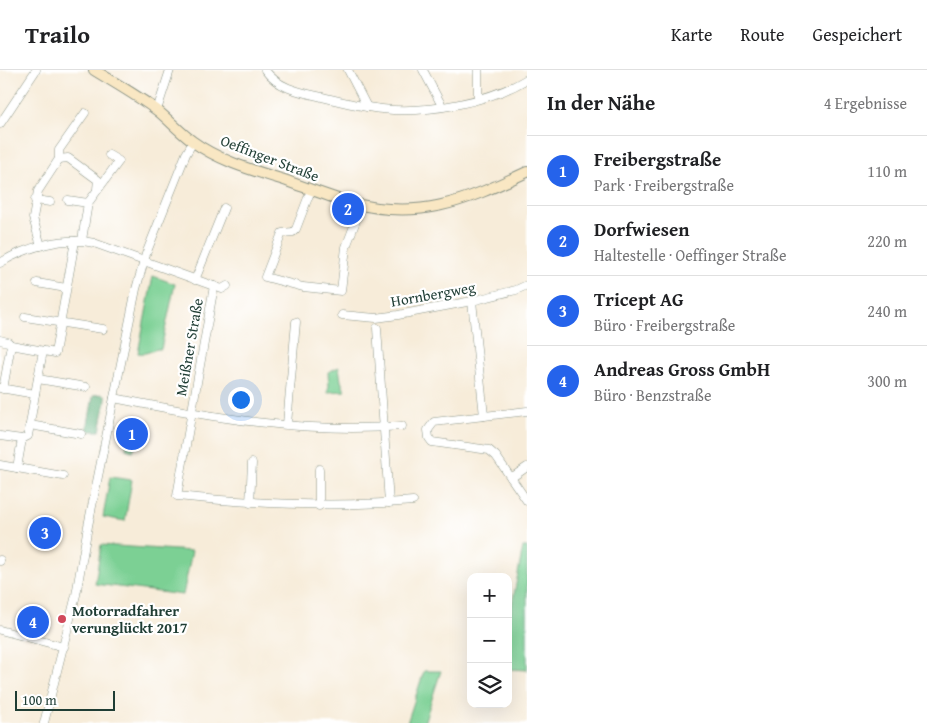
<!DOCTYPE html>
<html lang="de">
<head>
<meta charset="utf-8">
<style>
  :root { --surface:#fff; --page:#f6f6f6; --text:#202124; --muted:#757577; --line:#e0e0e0; --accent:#2563eb }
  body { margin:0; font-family:"Gentium Book Plus",serif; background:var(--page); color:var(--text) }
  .controls { position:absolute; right:15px; bottom:15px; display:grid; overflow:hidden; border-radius:10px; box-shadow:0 5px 20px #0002 }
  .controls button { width:45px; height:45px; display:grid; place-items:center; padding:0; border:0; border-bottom:1px solid var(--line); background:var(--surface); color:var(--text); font:25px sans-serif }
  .scale { position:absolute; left:15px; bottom:12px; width:100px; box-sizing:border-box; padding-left:5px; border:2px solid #1f3d34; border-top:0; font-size:14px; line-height:18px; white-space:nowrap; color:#1f3d34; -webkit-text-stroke:4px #fff; paint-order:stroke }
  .you { position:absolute; left:240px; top:329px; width:18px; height:18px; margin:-12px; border:4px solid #fff; border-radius:50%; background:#1a73e8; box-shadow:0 0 0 8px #1a73e833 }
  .badge { display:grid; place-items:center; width:32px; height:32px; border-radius:50%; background:var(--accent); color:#fff; font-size:16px; font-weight:700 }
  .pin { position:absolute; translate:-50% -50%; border:2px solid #fff; box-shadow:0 1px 5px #0006 }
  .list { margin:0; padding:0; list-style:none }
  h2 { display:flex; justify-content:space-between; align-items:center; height:65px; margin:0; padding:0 20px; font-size:21px }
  h2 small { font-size:16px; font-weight:400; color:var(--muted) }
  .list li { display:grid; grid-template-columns:32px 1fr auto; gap:15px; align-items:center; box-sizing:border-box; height:70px; padding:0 20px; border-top:1px solid var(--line) }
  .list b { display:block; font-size:19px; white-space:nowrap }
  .list p { margin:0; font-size:16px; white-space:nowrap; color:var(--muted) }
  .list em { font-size:16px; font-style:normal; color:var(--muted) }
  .icon { flex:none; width:28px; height:28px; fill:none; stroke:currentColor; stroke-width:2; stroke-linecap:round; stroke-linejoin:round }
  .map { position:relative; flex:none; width:527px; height:653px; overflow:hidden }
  header { display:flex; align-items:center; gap:30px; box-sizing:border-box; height:70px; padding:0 25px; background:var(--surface); border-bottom:1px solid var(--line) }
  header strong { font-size:24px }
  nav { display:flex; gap:28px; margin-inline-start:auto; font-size:18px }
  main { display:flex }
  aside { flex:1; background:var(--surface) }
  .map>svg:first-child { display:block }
  .green { fill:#7bd094; stroke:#4d8664 }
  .forest { fill:#64b27e; stroke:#427859 }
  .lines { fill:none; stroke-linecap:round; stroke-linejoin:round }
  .street-casing { stroke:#8b9486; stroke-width:9 }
  .secondary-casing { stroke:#8b9486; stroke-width:12 }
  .street { stroke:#fff; stroke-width:8 }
  .secondary { stroke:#f9e7c3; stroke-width:10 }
  .poi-dot { fill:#d1495b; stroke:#fff; stroke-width:2 }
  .labels { text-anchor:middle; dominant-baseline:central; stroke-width:4.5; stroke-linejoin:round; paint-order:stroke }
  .street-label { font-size:15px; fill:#1f3d34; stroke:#fff }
  .poi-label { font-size:15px; font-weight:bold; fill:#1f3d34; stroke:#fff; text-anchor:start }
</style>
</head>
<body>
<header>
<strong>Trailo</strong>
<nav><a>Karte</a><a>Route</a><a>Gespeichert</a></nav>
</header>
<main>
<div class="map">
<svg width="527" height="653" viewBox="0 0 527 653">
  <rect width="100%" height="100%" fill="#fff"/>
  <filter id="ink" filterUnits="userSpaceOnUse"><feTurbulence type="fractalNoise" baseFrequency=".02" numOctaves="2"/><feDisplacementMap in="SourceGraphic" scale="10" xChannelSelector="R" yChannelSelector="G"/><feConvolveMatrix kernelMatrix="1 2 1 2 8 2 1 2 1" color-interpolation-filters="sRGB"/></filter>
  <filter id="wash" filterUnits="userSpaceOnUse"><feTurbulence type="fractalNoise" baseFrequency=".0096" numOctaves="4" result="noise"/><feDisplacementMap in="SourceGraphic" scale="20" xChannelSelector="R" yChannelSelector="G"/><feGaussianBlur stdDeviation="1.12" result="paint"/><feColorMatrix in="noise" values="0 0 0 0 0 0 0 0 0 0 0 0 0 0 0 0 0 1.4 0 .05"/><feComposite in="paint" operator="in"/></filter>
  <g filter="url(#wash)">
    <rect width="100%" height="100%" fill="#f7ecd9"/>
    <g class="green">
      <path d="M 153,206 L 175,214 L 161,279 C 153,278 149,285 138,283 Z"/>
      <path d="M 339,297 L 341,311 L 345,321 L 327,322 L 329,316 L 328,302 Z"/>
      <path d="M 136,347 L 139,349 L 136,373 L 133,381 L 126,379 L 131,348 Z"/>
      <path d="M 110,407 L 132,410 L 125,451 L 103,447 Z"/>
      <path d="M 101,475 L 192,481 L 183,525 L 95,514 Z"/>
      <path d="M 523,477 L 527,477 L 527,600 L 508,599 L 508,556 Z"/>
      <path d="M 424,601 L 441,601 L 424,653 L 407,653 Z"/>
    </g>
    <path class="forest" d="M 103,324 L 106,326 L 106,330 L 100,361 L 90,361 L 87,359 L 93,327 L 94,325 Z"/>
  </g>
  <g filter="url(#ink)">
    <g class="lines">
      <defs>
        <g id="street">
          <path d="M 265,0 C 279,19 300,22 322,27 C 342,32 362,37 382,39 C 426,44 490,32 527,9"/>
          <path d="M 348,0 L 367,37"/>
          <path d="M 423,0 L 442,36"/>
          <path d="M 478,29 L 478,0"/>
          <path d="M 157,40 L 170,0"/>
          <path d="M 0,54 L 36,0"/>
          <path d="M 59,89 L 68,88 L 98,110 L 97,119"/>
          <path d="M 311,120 L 296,159 L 293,162 L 282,163 L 265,207 L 303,217 L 341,221 L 346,177 L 362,135"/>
          <path d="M 35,130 L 50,132"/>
          <path d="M 68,130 L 88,133"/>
          <path d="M 82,170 L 88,133 L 119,91 L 109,85"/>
          <path d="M 41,176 L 33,148 L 38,121 L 59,89 L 59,80 L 85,43"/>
          <path d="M 0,193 C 26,177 64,166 94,173 L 222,219 L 227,216"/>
          <path d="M 195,210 L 224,138"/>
          <path d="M 37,213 L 66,218"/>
          <path d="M 214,216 L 177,426 C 256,434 333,438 413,431"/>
          <path d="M 472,231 L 484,346"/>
          <path d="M 342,245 L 376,248 L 398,245 L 472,231 L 516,220 L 527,215"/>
          <path d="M 25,247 L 103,259"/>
          <path d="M 377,258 L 389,433"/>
          <path d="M 0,270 L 8,272 L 11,275 L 55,283 L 75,171"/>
          <path d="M 38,309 L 86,317"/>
          <path d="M 0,318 L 35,324 L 43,281"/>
          <path d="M 3,319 L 11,275"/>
          <path d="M 114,328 C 208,347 306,364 402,356"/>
          <path d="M 527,341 L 434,352 L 428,360 L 429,368 L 432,372 L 489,380 L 496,386 L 527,431"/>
          <path d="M 287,354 L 296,252"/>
          <path d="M 30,355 L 81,364"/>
          <path d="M 0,366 L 22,369"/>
          <path d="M 0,395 L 17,398 L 22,369 L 28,366 L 35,324"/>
          <path d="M 17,398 L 63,406"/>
          <path d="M 511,408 L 527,397"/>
          <path d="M 250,433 L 252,393"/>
          <path d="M 319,436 L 319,399"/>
          <path d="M 0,491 L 0,490"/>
          <path d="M 0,560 L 64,577"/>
          <path d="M 44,653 L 76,525 L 88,456 L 136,219 L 146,184 L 186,84 L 193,72"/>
        </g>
        <path id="secondary" d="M 94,0 C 115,13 138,26 158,41 C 170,51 180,62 192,71 C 219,91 255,101 287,111 C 307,118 327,126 348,132 C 419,151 463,132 527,102"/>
      </defs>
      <use href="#street" class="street-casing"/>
      <use href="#secondary" class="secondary-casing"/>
      <use href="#street" class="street"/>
      <use href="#secondary" class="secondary"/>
    </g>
  </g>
  <circle class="poi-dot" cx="62" cy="549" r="5"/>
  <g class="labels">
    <g class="street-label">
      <text transform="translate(270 88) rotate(21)">Oeffinger Straße</text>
      <text transform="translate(433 224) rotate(-10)">Hornbergweg</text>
      <text transform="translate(189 277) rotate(-80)">Meißner Straße</text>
    </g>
    <g class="poi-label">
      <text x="72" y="540">Motorradfahrer<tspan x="72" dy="17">verunglückt 2017</tspan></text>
    </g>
  </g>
</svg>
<div class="controls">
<button>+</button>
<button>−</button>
<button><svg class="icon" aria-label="layers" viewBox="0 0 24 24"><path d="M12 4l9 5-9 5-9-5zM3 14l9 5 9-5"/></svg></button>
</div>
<div class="scale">100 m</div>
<div class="you"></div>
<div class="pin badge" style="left:132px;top:364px">1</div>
<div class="pin badge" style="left:348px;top:139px">2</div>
<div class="pin badge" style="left:45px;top:463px">3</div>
<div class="pin badge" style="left:33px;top:552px">4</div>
</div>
<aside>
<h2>In der Nähe<small>4 Ergebnisse</small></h2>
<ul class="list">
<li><span class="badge">1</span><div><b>Freibergstraße</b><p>Park · Freibergstraße</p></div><em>110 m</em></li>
<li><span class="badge">2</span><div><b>Dorfwiesen</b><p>Haltestelle · Oeffinger Straße</p></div><em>220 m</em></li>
<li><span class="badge">3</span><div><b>Tricept AG</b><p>Büro · Freibergstraße</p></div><em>240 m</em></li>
<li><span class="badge">4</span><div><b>Andreas Gross GmbH</b><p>Büro · Benzstraße</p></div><em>300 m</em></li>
</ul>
</aside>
</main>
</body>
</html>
